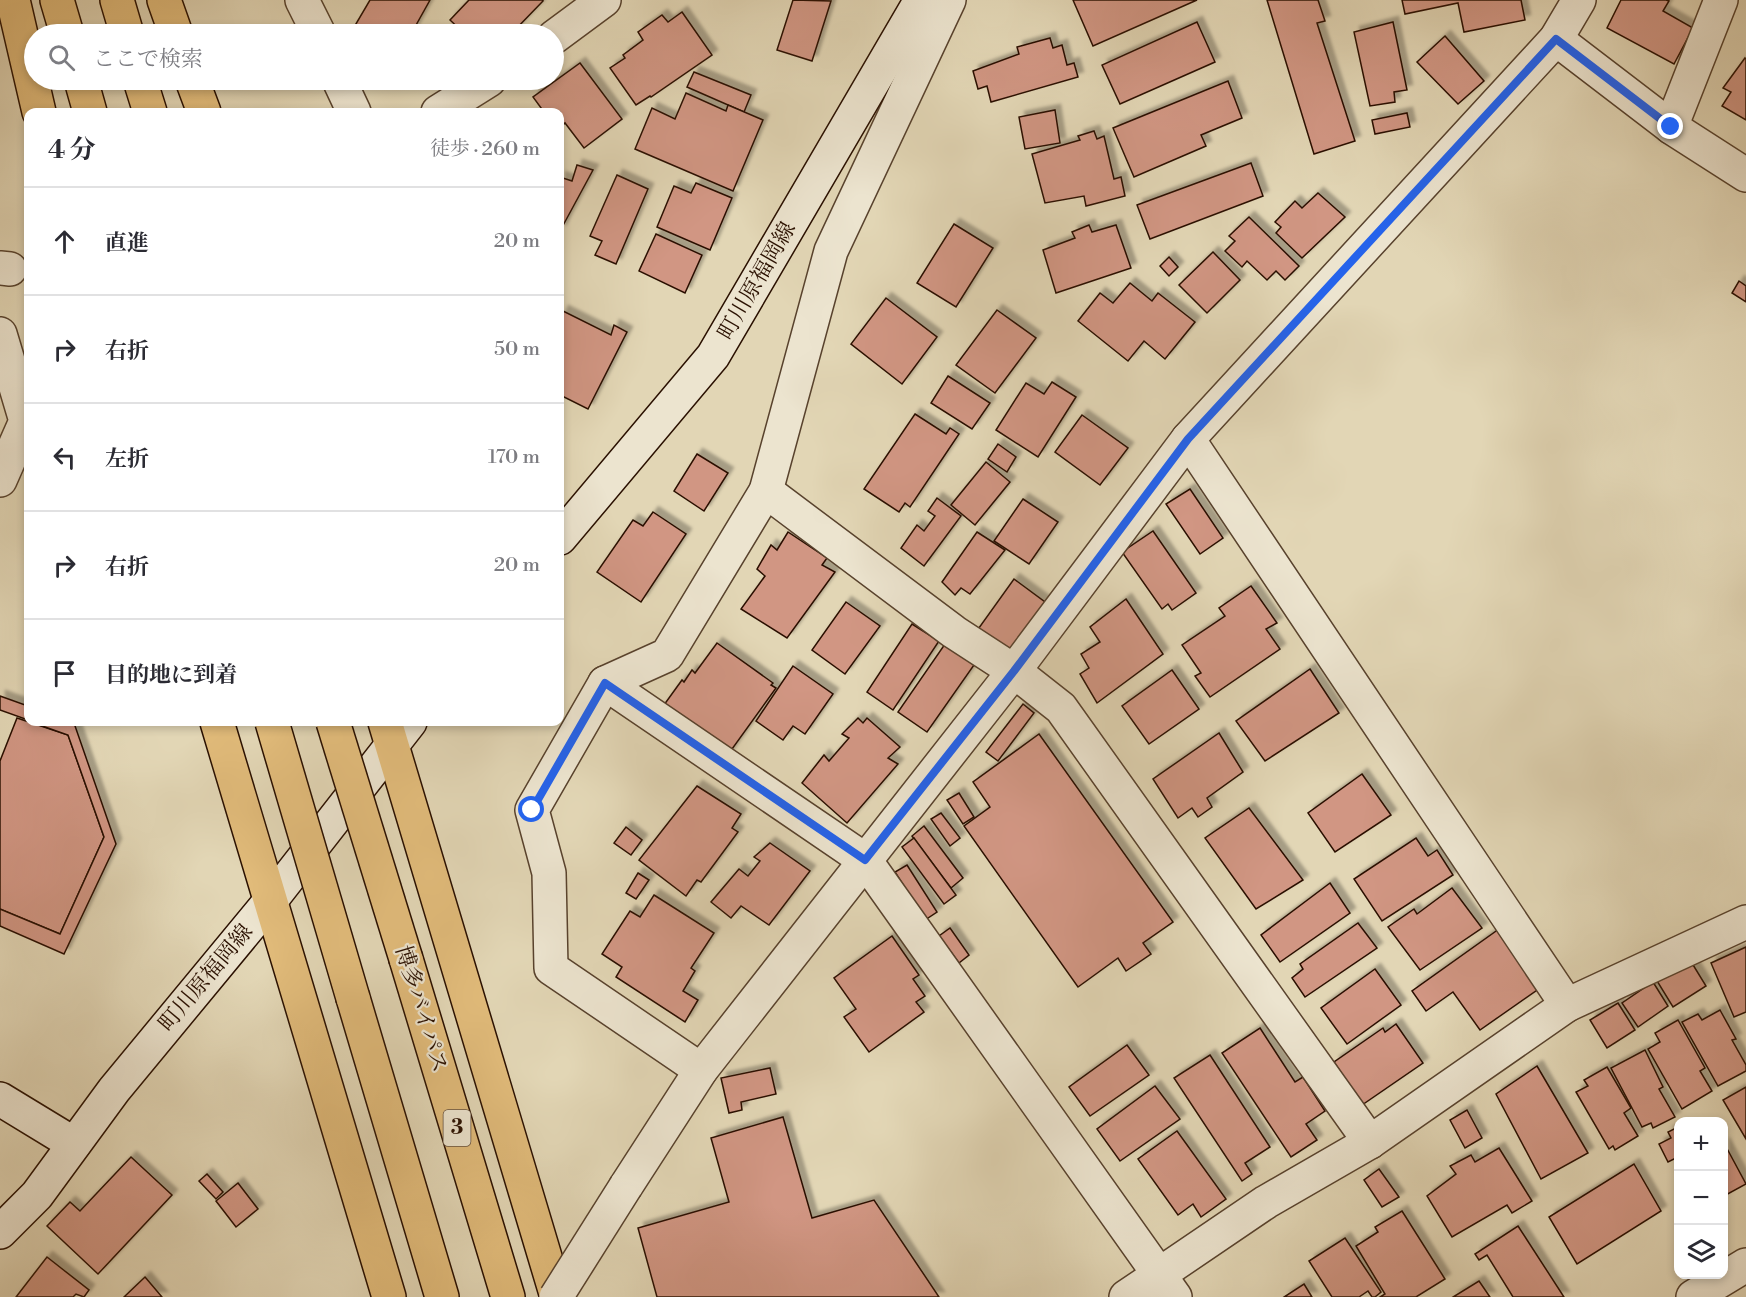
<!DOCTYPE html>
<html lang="ja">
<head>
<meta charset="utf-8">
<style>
  :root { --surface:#fff; --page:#f7f7f7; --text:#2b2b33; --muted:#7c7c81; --line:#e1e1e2 }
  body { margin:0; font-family:"Libre Bodoni","Noto Serif JP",serif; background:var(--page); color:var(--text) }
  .controls { position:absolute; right:18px; bottom:18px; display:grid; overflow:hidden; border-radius:12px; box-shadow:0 3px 9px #0003 }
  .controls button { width:54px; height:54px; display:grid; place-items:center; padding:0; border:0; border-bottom:2px solid var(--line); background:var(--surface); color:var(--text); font:30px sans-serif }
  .stop { position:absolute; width:18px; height:18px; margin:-14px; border:4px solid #2563eb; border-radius:50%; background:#fff }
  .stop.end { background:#2563eb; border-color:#fff; box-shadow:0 2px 6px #0008 }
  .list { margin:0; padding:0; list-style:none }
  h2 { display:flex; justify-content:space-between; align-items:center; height:78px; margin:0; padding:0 24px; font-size:26px }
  h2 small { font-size:20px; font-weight:400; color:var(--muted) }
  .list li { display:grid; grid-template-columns:39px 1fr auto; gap:18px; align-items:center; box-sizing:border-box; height:108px; padding:0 24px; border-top:2px solid var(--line) }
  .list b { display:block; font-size:22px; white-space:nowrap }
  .list em { font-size:20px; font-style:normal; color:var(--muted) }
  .icon { flex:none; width:33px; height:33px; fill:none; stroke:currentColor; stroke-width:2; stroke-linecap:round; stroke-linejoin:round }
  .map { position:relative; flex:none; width:1746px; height:1297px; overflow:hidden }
  .search { position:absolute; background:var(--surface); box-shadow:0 3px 9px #0003; left:24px; top:24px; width:540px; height:66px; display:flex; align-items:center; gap:15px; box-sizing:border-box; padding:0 21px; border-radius:33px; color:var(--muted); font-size:22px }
  .panel { position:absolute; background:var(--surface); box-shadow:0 3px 9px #0003; left:24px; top:108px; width:540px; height:618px; border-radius:12px }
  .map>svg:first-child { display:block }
  .building { fill:#d19683; stroke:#2a1000; stroke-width:1.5; filter:url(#shadow) }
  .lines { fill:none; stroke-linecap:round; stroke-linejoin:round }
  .street-casing { stroke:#58422d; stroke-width:36 }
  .secondary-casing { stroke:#2a1000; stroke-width:36 }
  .highway-casing { stroke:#2a1000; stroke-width:36 }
  .street { stroke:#ece4cf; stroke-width:33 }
  .secondary { stroke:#ece4cf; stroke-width:33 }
  .highway { stroke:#e1bb7a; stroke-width:33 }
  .street-bridge-casing { stroke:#58422d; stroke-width:36; stroke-linecap:butt }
  .highway-bridge-casing { stroke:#2a1000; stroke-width:36; stroke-linecap:butt }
  .street-bridge { stroke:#ece4cf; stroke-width:33 }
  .highway-bridge { stroke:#e1bb7a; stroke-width:33 }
  .route { stroke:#2563eb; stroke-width:8 }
  .labels { text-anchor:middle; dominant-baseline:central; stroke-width:4.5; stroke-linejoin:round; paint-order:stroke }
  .shield { fill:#ece4cf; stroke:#64503e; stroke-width:1.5 }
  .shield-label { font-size:21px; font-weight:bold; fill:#2a1000 }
  .street-label { font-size:22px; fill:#2a1000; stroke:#ece4cf }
</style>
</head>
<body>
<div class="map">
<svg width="1746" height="1297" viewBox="0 0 1746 1297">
  <defs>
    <filter id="shadow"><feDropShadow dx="5.5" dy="-5.5" stdDeviation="1.5" flood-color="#0004"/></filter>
  </defs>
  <rect width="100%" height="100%" fill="#e2d6b5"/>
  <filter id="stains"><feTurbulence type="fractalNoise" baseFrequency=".00333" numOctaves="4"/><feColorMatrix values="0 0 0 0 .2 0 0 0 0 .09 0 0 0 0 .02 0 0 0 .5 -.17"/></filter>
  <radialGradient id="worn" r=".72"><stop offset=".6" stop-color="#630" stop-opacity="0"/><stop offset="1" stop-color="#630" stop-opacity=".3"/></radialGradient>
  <g class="building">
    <path d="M 370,0 L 430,0 L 411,34 L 350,34 Z"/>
    <path d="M 469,0 L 543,0 L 543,1 L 511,34 L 465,34 L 450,20 Z"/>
    <path d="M 793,0 L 831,1 L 812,61 L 777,50 Z"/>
    <path d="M 1073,0 L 1197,0 L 1093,46 Z"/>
    <path d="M 1267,0 L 1318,0 L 1325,21 L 1317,23 L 1355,141 L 1314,154 Z"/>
    <path d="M 1402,0 L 1521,0 L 1525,20 L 1464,32 L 1458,3 L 1405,14 Z"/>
    <path d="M 1621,0 L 1666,0 L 1669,1 L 1663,11 L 1693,28 L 1674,64 L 1607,28 Z"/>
    <path d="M 682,12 L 712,55 L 651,97 L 650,96 L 636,105 L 610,68 L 625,58 L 623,55 L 643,40 L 638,32 L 662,15 L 668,22 Z"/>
    <path d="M 1197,22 L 1215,62 L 1120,104 L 1102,65 Z"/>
    <path d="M 1393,22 L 1407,90 L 1394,92 L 1395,102 L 1370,106 L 1354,32 Z"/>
    <path d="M 1445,36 L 1484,81 L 1458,104 L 1417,62 Z"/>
    <path d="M 1050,38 L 1053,48 L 1062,45 L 1067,65 L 1074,63 L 1078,77 L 991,102 L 987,86 L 978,89 L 973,71 L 1019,54 L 1017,47 Z"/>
    <path d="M 1745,58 L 1746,59 L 1746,120 L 1722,106 L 1731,92 L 1723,88 Z"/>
    <path d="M 580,63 L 622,119 L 584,148 L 565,123 L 560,128 L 560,112 L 544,112 L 533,97 Z"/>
    <path d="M 694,72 L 751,95 L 744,112 L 687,87 Z"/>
    <path d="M 1228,81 L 1242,118 L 1201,135 L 1206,146 L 1134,177 L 1113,128 Z"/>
    <path d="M 686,93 L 726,111 L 728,105 L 763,120 L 733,191 L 635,149 L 652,108 L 675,119 Z"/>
    <path d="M 1055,110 L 1060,143 L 1025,149 L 1019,117 Z"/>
    <path d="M 1407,113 L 1410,127 L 1375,134 L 1372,120 Z"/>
    <path d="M 1094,131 L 1097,139 L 1104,136 L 1114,179 L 1121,177 L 1125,196 L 1086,206 L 1084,196 L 1045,203 L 1032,154 L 1080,140 L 1078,136 Z"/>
    <path d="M 1251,163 L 1263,196 L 1150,239 L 1137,205 Z"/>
    <path d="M 577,165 L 593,170 L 560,231 L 560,177 L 572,181 Z"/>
    <path d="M 617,175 L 648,189 L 616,264 L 595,255 L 602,241 L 590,236 Z"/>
    <path d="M 696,183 L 732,198 L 710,250 L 657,227 L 674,186 L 691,193 Z"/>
    <path d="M 1318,193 L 1345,217 L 1302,258 L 1276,233 L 1281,227 L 1275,222 L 1295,201 L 1302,208 Z"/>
    <path d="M 1249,217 L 1299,266 L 1285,280 L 1276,271 L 1267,280 L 1247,261 L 1242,267 L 1225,251 L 1235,241 L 1229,236 Z"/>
    <path d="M 954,224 L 993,248 L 956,307 L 917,283 Z"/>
    <path d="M 1089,225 L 1092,232 L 1116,225 L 1131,268 L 1056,293 L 1043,250 L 1075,238 L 1072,232 Z"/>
    <path d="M 656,234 L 702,255 L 685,293 L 639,271 Z"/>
    <path d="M 1213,252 L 1240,280 L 1207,313 L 1179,285 Z"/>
    <path d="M 1169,257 L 1178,267 L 1169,276 L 1160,266 Z"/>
    <path d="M 1739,281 L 1746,286 L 1746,302 L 1732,293 Z"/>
    <path d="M 1130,283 L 1152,301 L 1158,293 L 1195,322 L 1165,359 L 1144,341 L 1128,361 L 1078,321 L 1100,293 L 1113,303 Z"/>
    <path d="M 886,298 L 937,337 L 902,384 L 851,344 Z"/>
    <path d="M 997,310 L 1036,338 L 995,393 L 956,365 Z"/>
    <path d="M 563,311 L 611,335 L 614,325 L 627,332 L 588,409 L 560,395 L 560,318 Z"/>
    <path d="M 948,376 L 990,403 L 972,429 L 931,403 Z"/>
    <path d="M 1052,382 L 1076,397 L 1038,457 L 996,430 L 1026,383 L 1044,394 Z"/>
    <path d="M 915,414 L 946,434 L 950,428 L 959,434 L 910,507 L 905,503 L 899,512 L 864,489 Z"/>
    <path d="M 1082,415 L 1128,448 L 1100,485 L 1055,452 Z"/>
    <path d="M 998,444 L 1016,457 L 1007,472 L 988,459 Z"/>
    <path d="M 697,454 L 728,473 L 704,511 L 674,491 Z"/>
    <path d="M 986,462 L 1010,482 L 975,525 L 951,505 Z"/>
    <path d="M 1190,489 L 1223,538 L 1200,554 L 1166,504 Z"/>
    <path d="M 937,498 L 961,516 L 924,566 L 901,548 L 917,525 L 924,531 L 935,516 L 928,511 Z"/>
    <path d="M 1023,499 L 1058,522 L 1029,564 L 994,541 Z"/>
    <path d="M 653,512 L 686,534 L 641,602 L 597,572 L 633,520 L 643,526 Z"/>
    <path d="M 1153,531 L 1196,593 L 1172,610 L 1168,604 L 1162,609 L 1122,552 Z"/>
    <path d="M 788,532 L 827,558 L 822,565 L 835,572 L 787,638 L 741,609 L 765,576 L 757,569 L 771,545 L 777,550 Z"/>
    <path d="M 977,532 L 1005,550 L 970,594 L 961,588 L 955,595 L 942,582 Z"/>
    <path d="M 1014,579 L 1045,602 L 1002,661 L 971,639 Z"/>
    <path d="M 1251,586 L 1277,623 L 1266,629 L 1280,649 L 1210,697 L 1195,676 L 1201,673 L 1182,645 L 1225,616 L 1219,608 Z"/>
    <path d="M 1126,599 L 1163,654 L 1097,703 L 1080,674 L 1089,668 L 1081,654 L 1100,642 L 1090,627 Z"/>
    <path d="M 846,602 L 880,626 L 845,674 L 812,650 Z"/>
    <path d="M 912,624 L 939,641 L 893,710 L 867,692 Z"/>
    <path d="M 717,643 L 773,683 L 771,685 L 776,688 L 727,756 L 661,709 L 682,680 L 684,682 L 692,670 L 695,673 Z"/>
    <path d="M 945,644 L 974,665 L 927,732 L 898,712 Z"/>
    <path d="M 793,666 L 833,694 L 805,734 L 793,726 L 783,740 L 756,721 Z"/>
    <path d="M 1310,669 L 1339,713 L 1265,761 L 1236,721 Z"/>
    <path d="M 1172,670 L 1199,709 L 1149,744 L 1122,706 Z"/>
    <path d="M 0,696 L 28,706 L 28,720 L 0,710 Z"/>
    <path d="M 1023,704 L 1034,713 L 998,761 L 986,752 Z"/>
    <path d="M 17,718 L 68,735 L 104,837 L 60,934 L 0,909 L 0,761 Z"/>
    <path d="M 858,718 L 863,723 L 867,718 L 900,747 L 888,758 L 898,764 L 847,823 L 802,783 L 824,755 L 829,761 L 849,738 L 842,734 Z"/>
    <path d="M 31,722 L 74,723 L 116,844 L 64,954 L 0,926 L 0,909 L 60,934 L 104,837 L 68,735 Z"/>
    <path d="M 1219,733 L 1243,772 L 1207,798 L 1212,807 L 1198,817 L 1192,808 L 1178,818 L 1153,779 Z"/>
    <path d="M 1039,734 L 1173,922 L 1143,943 L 1151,954 L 1126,971 L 1118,958 L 1078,987 L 964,826 L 990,807 L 973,782 Z"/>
    <path d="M 1362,774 L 1391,815 L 1335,852 L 1308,813 Z"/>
    <path d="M 697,786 L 741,814 L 732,828 L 738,832 L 701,882 L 697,880 L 686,896 L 639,860 Z"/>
    <path d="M 959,793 L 974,817 L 963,824 L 947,800 Z"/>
    <path d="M 1249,808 L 1303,880 L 1256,909 L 1205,838 Z"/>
    <path d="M 941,813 L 960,838 L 950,846 L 931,819 Z"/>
    <path d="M 924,826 L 963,878 L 951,888 L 912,836 Z"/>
    <path d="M 626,827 L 642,840 L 631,855 L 614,843 Z"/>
    <path d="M 914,838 L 956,895 L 944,904 L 902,847 Z"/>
    <path d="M 1416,838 L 1428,856 L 1437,850 L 1453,875 L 1382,921 L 1354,879 Z"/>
    <path d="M 770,843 L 810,871 L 769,925 L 741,906 L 731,918 L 711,902 L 739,869 L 748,876 L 760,861 L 754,857 Z"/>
    <path d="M 907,865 L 937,912 L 925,920 L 895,872 Z"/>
    <path d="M 638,873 L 649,880 L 636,899 L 626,893 Z"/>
    <path d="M 1330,883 L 1350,913 L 1280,962 L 1261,935 Z"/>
    <path d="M 1452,888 L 1482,928 L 1420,970 L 1388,927 L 1414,909 L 1417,914 Z"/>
    <path d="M 654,895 L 714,933 L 691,968 L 695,971 L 683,991 L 698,1000 L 685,1022 L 616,977 L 622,967 L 602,954 L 630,911 L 640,917 Z"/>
    <path d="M 1358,923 L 1377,948 L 1305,997 L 1292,978 L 1303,969 L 1300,964 Z"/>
    <path d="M 950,928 L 969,955 L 959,963 L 939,936 Z"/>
    <path d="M 1499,929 L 1540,988 L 1480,1030 L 1453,992 L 1426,1011 L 1412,991 Z"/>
    <path d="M 892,936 L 919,975 L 913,979 L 925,996 L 916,1002 L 924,1012 L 869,1052 L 844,1017 L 856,1009 L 834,978 Z"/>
    <path d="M 1746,947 L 1746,1012 L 1734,1017 L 1711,963 Z"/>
    <path d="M 1687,955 L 1706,986 L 1673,1007 L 1654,976 Z"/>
    <path d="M 1375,969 L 1401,1005 L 1347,1044 L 1321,1008 Z"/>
    <path d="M 1653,982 L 1668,1006 L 1638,1027 L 1622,1003 Z"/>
    <path d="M 1618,1003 L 1635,1030 L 1607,1048 L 1590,1020 Z"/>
    <path d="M 1720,1010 L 1736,1039 L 1732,1040 L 1746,1065 L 1746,1071 L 1718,1086 L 1682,1022 L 1698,1014 L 1702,1020 Z"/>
    <path d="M 1678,1020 L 1705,1068 L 1700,1071 L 1712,1091 L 1682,1109 L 1648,1049 L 1660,1042 L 1655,1033 Z"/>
    <path d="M 1396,1024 L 1423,1063 L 1362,1105 L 1334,1062 L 1383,1028 L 1385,1032 Z"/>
    <path d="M 1260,1028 L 1295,1082 L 1303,1077 L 1325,1111 L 1306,1124 L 1317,1140 L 1291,1157 L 1222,1053 Z"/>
    <path d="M 1127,1045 L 1149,1075 L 1090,1116 L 1069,1087 Z"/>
    <path d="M 1645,1050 L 1663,1087 L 1659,1089 L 1675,1117 L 1653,1128 L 1651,1123 L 1642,1127 L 1611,1068 Z"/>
    <path d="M 1210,1055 L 1270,1147 L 1245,1163 L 1252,1174 L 1242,1181 L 1174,1078 Z"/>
    <path d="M 1537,1066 L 1588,1153 L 1541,1179 L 1496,1094 Z"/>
    <path d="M 1607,1067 L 1631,1108 L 1624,1113 L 1638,1136 L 1615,1150 L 1613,1146 L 1609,1149 L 1576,1092 L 1588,1086 L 1584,1080 Z"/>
    <path d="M 770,1068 L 776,1094 L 741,1102 L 742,1110 L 729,1113 L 721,1078 Z"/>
    <path d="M 1155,1086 L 1180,1119 L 1120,1161 L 1097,1129 Z"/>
    <path d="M 1746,1087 L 1746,1139 L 1723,1100 Z"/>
    <path d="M 1467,1110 L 1482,1138 L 1465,1148 L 1450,1120 Z"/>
    <path d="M 783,1117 L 812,1218 L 874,1200 L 939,1297 L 657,1297 L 638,1228 L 729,1202 L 711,1138 Z"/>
    <path d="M 1678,1127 L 1678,1157 L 1668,1162 L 1659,1144 L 1671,1138 L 1668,1132 Z"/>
    <path d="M 1177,1131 L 1226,1199 L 1201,1217 L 1193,1204 L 1178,1215 L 1138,1159 Z"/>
    <path d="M 1724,1143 L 1746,1184 L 1724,1196 Z"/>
    <path d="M 1499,1148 L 1532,1201 L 1512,1213 L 1507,1205 L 1452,1237 L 1427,1196 L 1456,1174 L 1450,1166 L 1471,1155 L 1475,1162 Z"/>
    <path d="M 131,1157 L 172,1195 L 98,1274 L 47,1226 L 70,1202 L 80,1211 Z"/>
    <path d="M 1634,1164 L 1661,1211 L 1577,1264 L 1549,1217 Z"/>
    <path d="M 1379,1169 L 1399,1197 L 1382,1207 L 1364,1180 Z"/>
    <path d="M 207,1174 L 223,1192 L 216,1199 L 199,1181 Z"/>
    <path d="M 238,1183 L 258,1209 L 236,1227 L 216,1201 Z"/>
    <path d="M 1402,1211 L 1445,1279 L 1416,1297 L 1380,1297 L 1385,1294 L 1356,1246 L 1378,1232 L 1375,1227 Z"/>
    <path d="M 1518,1226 L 1564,1297 L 1513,1297 L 1487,1255 L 1479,1260 L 1475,1254 Z"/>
    <path d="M 1345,1238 L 1381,1292 L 1375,1297 L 1372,1297 L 1368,1291 L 1359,1297 L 1332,1297 L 1309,1261 Z"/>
    <path d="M 47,1257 L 89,1290 L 84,1297 L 76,1294 L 73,1297 L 16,1297 Z"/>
    <path d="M 145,1277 L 162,1297 L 124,1297 Z"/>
    <path d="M 1479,1281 L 1490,1297 L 1453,1297 Z"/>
    <path d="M 1304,1284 L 1312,1297 L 1284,1297 Z"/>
  </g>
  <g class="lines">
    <defs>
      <g id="street">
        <path d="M 302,0 L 319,34"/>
        <path d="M 554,37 L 604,0"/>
        <path d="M 1556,39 L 1671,127 L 1746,175"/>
        <path d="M 339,80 L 354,112"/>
        <path d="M 438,112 L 489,80"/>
        <path d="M 1671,127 L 1721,0"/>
        <path d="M 0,268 L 10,269"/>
        <path d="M 0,334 L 26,421 L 0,480"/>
        <path d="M 1188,439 L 1567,1005"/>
        <path d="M 766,491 L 954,632 L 1014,671 L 1061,708 L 1370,1142"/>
        <path d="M 605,683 L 865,860 L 1175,1297"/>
        <path d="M 701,1070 L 551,968 L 549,873 L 532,810 L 605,683 L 667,655 L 766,491 L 831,251 L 949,0"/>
        <path d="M 626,1186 L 701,1070 L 1014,671 L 1188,439 L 1556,39 L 1579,0"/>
        <path d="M 1126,1297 L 1266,1202 L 1370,1142 L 1567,1005 L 1746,922"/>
        <path d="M 1693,1297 L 1746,1265"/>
      </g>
      <g id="secondary">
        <path d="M 560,538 L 713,356 L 921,0"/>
        <path d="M 0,1099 L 74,1144"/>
        <path d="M 0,1232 L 37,1195 L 114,1090 L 271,900 L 410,722"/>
      </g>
      <g id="highway">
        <path d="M 13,0 L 39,112"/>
        <path d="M 57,0 L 67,34"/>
        <path d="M 117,0 L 127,34"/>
        <path d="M 164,0 L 176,34"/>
        <path d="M 81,80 L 90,112"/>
        <path d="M 140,80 L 150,112"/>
        <path d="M 192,80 L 204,112"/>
        <path d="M 217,722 L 389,1297"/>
        <path d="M 385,722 L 557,1297"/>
        <path d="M 406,959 L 508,1297"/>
        <path d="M 353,998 L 442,1297"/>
      </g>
    </defs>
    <use href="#street" class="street-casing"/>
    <use href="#secondary" class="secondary-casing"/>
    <use href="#highway" class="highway-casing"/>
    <use href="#street" class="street"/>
    <use href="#secondary" class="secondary"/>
    <use href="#highway" class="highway"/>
    <defs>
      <path id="street-bridge" d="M 556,1297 L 626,1186"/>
      <g id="highway-bridge">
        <path d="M 272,722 L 353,998"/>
        <path d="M 333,722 L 406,959"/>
      </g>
    </defs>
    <use href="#street-bridge" class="street-bridge-casing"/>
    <use href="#highway-bridge" class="highway-bridge-casing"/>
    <use href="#street-bridge" class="street-bridge"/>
    <use href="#highway-bridge" class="highway-bridge"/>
  </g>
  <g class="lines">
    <path class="route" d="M 532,810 L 605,683 L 865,860 L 1014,671 L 1188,439 L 1556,39 L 1671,127"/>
  </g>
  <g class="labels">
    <rect class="shield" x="443.5" y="1110" width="27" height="36" rx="4.5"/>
    <g class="shield-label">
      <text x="457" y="1128">3</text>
    </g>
    <g class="street-label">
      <text transform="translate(757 281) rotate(-60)">町川原福岡線</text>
      <text transform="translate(206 978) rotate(-50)">町川原福岡線</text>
      <text transform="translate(421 1009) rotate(73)">博多バイパス</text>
    </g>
  </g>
  <rect width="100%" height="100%" filter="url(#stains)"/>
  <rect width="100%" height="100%" fill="url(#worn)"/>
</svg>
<div class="controls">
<button>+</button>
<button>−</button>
<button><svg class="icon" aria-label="layers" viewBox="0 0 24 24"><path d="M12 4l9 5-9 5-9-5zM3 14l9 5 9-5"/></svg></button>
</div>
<div class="stop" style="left:532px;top:810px"></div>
<div class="stop end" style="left:1671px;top:127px"></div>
<div class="search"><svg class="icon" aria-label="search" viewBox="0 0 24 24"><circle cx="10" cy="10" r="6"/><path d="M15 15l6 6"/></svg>ここで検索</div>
<section class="panel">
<h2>4 分<small>徒歩 · 260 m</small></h2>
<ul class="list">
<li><svg class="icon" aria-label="ahead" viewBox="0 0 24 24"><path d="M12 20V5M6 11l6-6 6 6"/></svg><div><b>直進</b></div><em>20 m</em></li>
<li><svg class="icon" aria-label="right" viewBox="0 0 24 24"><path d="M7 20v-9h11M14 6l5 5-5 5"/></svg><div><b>右折</b></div><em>50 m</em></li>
<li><svg class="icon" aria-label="left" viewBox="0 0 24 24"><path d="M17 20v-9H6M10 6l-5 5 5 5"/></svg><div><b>左折</b></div><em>170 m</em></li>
<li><svg class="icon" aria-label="right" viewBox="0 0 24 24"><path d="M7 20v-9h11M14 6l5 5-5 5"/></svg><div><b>右折</b></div><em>20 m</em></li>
<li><svg class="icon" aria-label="arrive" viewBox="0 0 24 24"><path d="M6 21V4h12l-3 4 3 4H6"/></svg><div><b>目的地に到着</b></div></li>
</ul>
</section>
</div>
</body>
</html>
